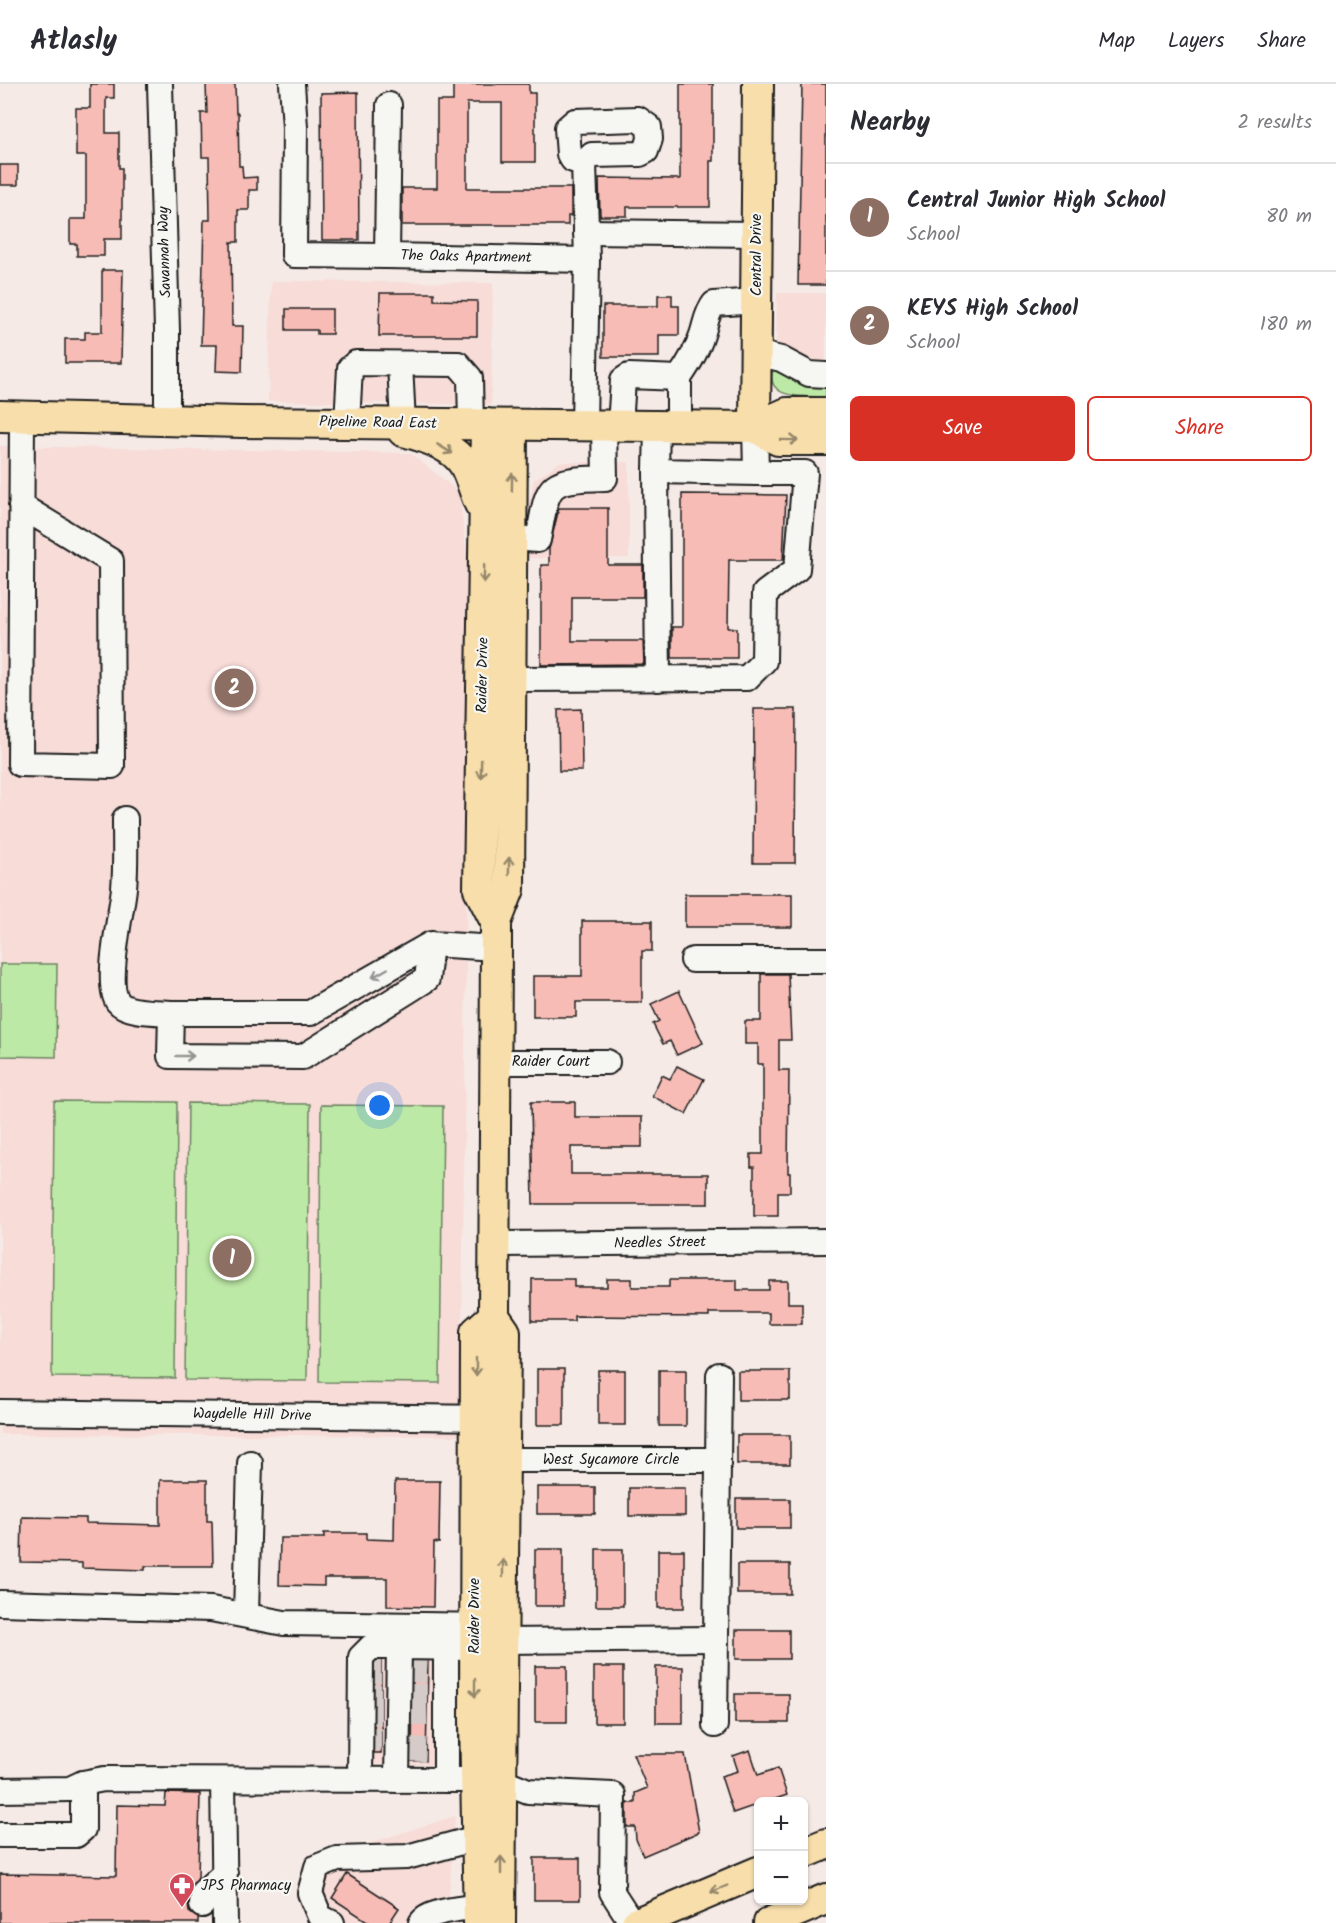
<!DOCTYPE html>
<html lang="en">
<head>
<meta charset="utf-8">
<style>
  :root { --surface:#fff; --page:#f2f2f3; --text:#2b2b33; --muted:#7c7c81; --line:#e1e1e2; --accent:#d93025 }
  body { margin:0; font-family:Kalam,sans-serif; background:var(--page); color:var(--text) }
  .controls { position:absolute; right:18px; bottom:18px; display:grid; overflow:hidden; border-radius:9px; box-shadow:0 2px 4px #0004 }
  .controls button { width:54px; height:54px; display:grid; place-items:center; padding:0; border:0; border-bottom:2px solid var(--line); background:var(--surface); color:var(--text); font:30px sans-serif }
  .you { position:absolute; left:380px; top:1022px; width:21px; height:21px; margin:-15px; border:4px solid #fff; border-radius:50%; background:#1a73e8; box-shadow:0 0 0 9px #1a73e833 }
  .badge { display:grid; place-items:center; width:39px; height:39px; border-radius:50%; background:var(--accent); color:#fff; font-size:20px; font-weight:700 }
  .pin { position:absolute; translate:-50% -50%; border:3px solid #fff; box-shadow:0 2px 6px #0006 }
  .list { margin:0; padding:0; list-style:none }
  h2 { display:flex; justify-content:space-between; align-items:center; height:78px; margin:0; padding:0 24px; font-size:26px }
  h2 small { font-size:20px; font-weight:400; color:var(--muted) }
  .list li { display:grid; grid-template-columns:39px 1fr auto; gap:18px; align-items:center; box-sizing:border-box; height:108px; padding:0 24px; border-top:2px solid var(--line) }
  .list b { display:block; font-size:22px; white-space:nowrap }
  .list p { margin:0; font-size:20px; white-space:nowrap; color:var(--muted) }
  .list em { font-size:20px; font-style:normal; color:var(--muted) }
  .actions { display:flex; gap:12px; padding:18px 24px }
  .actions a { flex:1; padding:14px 0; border:2px solid var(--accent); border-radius:9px; text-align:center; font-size:21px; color:var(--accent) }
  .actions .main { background:var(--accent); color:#fff }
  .map { position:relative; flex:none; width:826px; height:1839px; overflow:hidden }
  header { display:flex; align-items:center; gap:36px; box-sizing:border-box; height:84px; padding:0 30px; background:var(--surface); border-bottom:2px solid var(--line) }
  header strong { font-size:28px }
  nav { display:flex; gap:33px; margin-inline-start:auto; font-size:21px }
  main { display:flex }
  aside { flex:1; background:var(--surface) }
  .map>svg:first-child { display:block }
  .built { fill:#f7dcd8 }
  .green { fill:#bde9a6; stroke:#6c8261; stroke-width:1.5 }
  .building { fill:#f8bcb6; stroke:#1c1c1c; stroke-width:1.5 }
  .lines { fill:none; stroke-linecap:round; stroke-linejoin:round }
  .minor-tunnel { stroke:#d5cbc8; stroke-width:24; stroke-dasharray:24 12; stroke-linecap:butt }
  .minor-casing { stroke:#1c1c1c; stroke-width:28 }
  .major-casing { stroke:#1c1c1c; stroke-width:34 }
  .minor { stroke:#f6f6f2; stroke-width:24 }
  .major { stroke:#f8deab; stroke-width:30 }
  .oneway { stroke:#95876b }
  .oneway2 { stroke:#949492 }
  .labels { text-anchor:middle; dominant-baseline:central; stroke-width:4.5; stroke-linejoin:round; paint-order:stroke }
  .street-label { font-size:15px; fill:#1c1c1c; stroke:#f6f6f2 }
  .poi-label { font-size:15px; fill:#1c1c1c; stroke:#f6f6f2; text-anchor:start }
</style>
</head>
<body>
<header>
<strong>Atlasly</strong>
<nav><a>Map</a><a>Layers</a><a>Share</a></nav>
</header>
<main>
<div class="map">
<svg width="826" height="1839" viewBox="0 0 826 1839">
  <rect width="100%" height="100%" fill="#f6eae6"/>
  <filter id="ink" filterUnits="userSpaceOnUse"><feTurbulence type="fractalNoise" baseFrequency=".0167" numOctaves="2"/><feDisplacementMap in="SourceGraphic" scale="12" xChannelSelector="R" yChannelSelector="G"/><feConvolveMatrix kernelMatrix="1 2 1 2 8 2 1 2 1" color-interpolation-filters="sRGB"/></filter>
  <g filter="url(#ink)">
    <g class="built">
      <path d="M 271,197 L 493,199 L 491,321 L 268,317 Z"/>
      <path d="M 777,209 L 826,209 L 826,306 L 776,290 Z"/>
      <path d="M 0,362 L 410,369 L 459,408 L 470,498 L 461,1352 L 0,1350 Z"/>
      <path d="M 560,378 L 629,378 L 629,474 L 524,474 L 529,417 L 534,396 Z"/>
      <path d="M 360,1550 L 460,1551 L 460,1681 L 356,1680 Z"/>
      <path d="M 455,1732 L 447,1839 L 307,1839 L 304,1780 Z"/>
    </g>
    <g class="green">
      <path d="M 773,285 L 826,301 L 826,313 C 807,312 764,317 773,285 Z"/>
      <path d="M 0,880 L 57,880 L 56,973 L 0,972 Z"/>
      <path d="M 54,1017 L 177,1018 L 175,1294 L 52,1293 Z"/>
      <path d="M 188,1019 L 310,1020 L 307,1297 L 185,1296 Z"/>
      <path d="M 321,1021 L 443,1022 L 440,1299 L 319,1298 Z"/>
    </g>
    <g class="building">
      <path d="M 90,0 L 114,0 L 114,14 L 106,14 L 106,49 L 119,49 L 119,84 L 122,84 L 122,155 L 104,155 L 104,172 L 77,172 L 77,160 L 70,160 L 70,135 L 86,135 L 86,72 L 76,72 L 76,24 L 90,24 Z"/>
      <path d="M 206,0 L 235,0 L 236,29 L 238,29 L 239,82 L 242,82 L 243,94 L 257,93 L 257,106 L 249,106 L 249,126 L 238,126 L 238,158 L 231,158 L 232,242 L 243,242 L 242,288 L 216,287 L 217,261 L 201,261 L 204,136 L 210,136 L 209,73 L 202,73 L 201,29 L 207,29 Z"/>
      <path d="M 453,0 L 529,0 L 529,9 L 535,9 L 535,78 L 502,78 L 502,19 L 467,19 L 467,104 L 571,104 L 571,132 L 568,132 L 568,141 L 402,141 L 402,104 L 437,104 L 437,17 L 453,17 Z"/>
      <path d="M 680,0 L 713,0 L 713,77 L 710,77 L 710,123 L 627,123 L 627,132 L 600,132 L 599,94 L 680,95 Z"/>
      <path d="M 802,0 L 826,0 L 826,201 L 798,201 Z"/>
      <path d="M 358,8 L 359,156 L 322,156 L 321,9 Z"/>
      <rect x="0" y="81" width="18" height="20"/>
      <path d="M 102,186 L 123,186 L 121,279 L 65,279 L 65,255 L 85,255 L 85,248 L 102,248 Z"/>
      <path d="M 380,209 L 434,209 L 434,216 L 477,217 L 477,252 L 379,252 Z"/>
      <path d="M 658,211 L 672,211 L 672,222 L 679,222 L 679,251 L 659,251 L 659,273 L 603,273 L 603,222 L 658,222 Z"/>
      <path d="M 286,225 L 332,225 L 332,250 L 317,250 L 317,246 L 286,246 Z"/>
      <path d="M 682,410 L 786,411 L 783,476 L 729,476 L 728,544 L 737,544 L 737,574 L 672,574 L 672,543 L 682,543 Z"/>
      <path d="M 559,424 L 608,424 L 608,481 L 643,481 L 643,513 L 572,513 L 572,557 L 643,557 L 644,580 L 541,581 L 541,481 L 549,481 L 549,465 Z"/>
      <path d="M 581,625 L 582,687 L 559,687 L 558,626 Z"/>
      <path d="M 754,625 L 796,625 L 795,779 L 753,779 Z"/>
      <rect x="685" y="810" width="107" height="33"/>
      <path d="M 582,837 L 652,837 L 652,867 L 642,867 L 642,918 L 576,918 L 576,933 L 533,933 L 533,892 L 582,892 Z"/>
      <path d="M 761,890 L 788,890 L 791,956 L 779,956 L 779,986 L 789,986 L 788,1089 L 790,1089 L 790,1108 L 778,1108 L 778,1132 L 754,1132 L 754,1083 L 751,1083 L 751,1070 L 763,1070 L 763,980 L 758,980 L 758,960 L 745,960 L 745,937 L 761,937 Z"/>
      <path d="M 679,907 L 703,959 L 677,971 L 670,957 L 663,960 L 653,940 L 659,937 L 651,920 Z"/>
      <path d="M 677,982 L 704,995 L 686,1030 L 652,1012 L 662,991 L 670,995 Z"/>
      <path d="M 531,1018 L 575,1018 L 575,1033 L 642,1033 L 642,1063 L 571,1063 L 571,1090 L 708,1090 L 708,1120 L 533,1120 Z"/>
      <path d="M 532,1195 L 574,1195 L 574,1203 L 607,1203 L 607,1195 L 632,1195 L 632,1203 L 669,1203 L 669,1196 L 737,1196 L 737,1206 L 769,1206 L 769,1197 L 788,1197 L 788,1219 L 802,1219 L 802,1240 L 769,1240 L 769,1229 L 709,1229 L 709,1233 L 574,1232 L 574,1237 L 532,1237 Z"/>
      <rect x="537" y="1285" width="27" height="56"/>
      <rect x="598" y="1286" width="27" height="55"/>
      <rect x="659" y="1286" width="27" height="56"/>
      <rect x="738" y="1287" width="52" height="29"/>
      <rect x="737" y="1351" width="53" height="29"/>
      <path d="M 160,1396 L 207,1396 L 207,1437 L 212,1437 L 213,1482 L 145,1482 L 145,1486 L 82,1484 L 82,1479 L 21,1478 L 22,1433 L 86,1434 L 86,1439 L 160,1441 Z"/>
      <path d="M 395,1397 L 440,1397 L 439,1459 L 434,1458 L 433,1523 L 387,1522 L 387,1494 L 324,1494 L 324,1502 L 279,1501 L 280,1454 L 324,1454 L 324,1449 L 366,1449 L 366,1455 L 394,1456 Z"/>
      <rect x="537" y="1403" width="58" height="27"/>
      <rect x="629" y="1404" width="56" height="28"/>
      <rect x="736" y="1415" width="54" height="29"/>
      <rect x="535" y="1465" width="28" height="57"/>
      <rect x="596" y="1465" width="27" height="57"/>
      <rect x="658" y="1466" width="26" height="58"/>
      <rect x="737" y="1480" width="53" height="30"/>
      <rect x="736" y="1546" width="53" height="29"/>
      <path d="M 377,1577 L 381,1577 L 381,1669 L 374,1669 L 375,1579 Z"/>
      <path d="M 413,1577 L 428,1578 L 426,1677 L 412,1677 Z"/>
      <rect x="535" y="1582" width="32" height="56"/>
      <rect x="594" y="1583" width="29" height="56"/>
      <rect x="656" y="1583" width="27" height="56"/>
      <rect x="735" y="1610" width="54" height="29"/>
      <path d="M 750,1666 L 758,1691 L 778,1684 L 787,1711 L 767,1718 L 759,1718 L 759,1720 L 733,1729 L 721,1692 L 738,1687 L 733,1672 Z"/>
      <path d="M 633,1670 L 685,1670 L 699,1748 L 643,1772 L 636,1755 L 635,1743 L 627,1743 L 627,1719 L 635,1719 L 635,1709 L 647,1704 Z"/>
      <path d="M 166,1709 L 200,1710 L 198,1793 L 189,1806 L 188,1820 L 189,1828 L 198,1834 L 198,1839 L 0,1839 L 0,1790 L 116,1792 L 117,1721 L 165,1722 Z"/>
      <rect x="534" y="1774" width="46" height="42"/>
      <path d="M 347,1790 L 399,1824 L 389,1839 L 370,1839 L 332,1814 Z"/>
    </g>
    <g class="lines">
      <g class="minor-tunnel">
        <path d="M 412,1586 L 427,1587"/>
        <path d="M 365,1587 L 381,1587"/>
        <path d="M 365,1612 L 381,1612"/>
        <path d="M 412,1612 L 427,1612"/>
        <path d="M 365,1629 L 381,1629"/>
        <path d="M 411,1629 L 427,1629"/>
        <path d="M 365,1655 L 381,1655"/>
        <path d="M 411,1665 L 426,1666"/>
      </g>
      <defs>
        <g id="minor">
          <path d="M 160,0 L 167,246 L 167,336"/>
          <path d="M 292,0 L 295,43 L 294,171 L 387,172"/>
          <path d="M 389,21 L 387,172 L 587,176"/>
          <path d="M 584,79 L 573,76 L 569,70 L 567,44 L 575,37 L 638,35 L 649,43 L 650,55 L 646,67 L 640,70 L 592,71 L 584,79 L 587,176 L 584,341"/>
          <path d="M 586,148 L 757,150"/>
          <path d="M 756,269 L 781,275 L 809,290 L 826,291"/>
          <path d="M 400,280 L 403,339"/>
          <path d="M 347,339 L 350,284 L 356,279 L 458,280 L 470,294 L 471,340"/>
          <path d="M 620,342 L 623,296 L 629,292 L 679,294 C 688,281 697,267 702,251 C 706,240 706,230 714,220 L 756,217"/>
          <path d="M 657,342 L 656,387 L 756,389"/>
          <path d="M 679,342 L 679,294"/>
          <path d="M 656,387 L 658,595"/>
          <path d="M 21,422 L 111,477 L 112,682 L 20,680 C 21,564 21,448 22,333"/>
          <path d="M 512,454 L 538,456 C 549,398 544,396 605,394 L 604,341"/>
          <path d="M 511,595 L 747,594 L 764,577 L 765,509 L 797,485 L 805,389 L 756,389 L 755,343"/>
          <path d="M 125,735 C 125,758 126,782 124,804 C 122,827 104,900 118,918 C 127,929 158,928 171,929"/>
          <path d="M 431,860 L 427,895 L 303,973 L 170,972 L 171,929 L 310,929 L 431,860 L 496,864"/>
          <path d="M 693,876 L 826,876"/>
          <path d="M 495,978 L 607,978"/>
          <path d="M 494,1160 L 826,1157"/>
          <path d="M 0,1328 L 493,1334"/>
          <path d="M 504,1376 L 718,1376"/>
          <path d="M 0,1519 L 211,1525 L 284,1539 L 491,1542"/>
          <path d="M 246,1531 L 250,1379"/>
          <path d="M 502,1557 L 716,1555"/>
          <path d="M 446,1563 L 446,1696"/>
          <path d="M 715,1641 L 719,1291"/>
          <path d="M 223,1696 L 225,1839"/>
          <path d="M 360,1696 L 361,1573 L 371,1563 L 399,1563"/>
          <path d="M 397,1696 L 399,1563 L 475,1564"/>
          <path d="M 501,1696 L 528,1707 L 613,1711 L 612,1808 L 632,1839"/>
          <path d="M 0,1706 L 70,1705 L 83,1699 L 104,1695 L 476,1696"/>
          <path d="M 0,1751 L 76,1751 L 83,1745 L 83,1699"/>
          <path d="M 202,1821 L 203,1808 L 225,1789"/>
          <path d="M 332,1839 L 320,1833 L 310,1809 L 317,1783 L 337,1775 L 407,1773 L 476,1754"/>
          <path d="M 421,1839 C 429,1826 464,1825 479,1822"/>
        </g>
        <g id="major">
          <path d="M 0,332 L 242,338 L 755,343 L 787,329 L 826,329"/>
          <path d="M 486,340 L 479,805 L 496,838"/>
          <path d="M 755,343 L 758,0"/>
          <path d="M 755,343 L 778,356 L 826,356"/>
          <path d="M 403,347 C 423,352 452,361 464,380 C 471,392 474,407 480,420"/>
          <path d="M 804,1769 L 826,1760"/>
          <path d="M 479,1839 L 475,1636 L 476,1248 L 494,1232"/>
          <path d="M 500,1839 L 505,1248 L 494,1232 L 496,864 L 496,838 L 509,805 L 512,341"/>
          <path d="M 637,1839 L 758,1788"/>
          <path d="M 769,1839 L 826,1815"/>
        </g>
      </defs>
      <use href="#minor" class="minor-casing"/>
      <use href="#major" class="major-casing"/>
      <use href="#minor" class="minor"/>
      <use href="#major" class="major"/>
    </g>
    <defs><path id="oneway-shaft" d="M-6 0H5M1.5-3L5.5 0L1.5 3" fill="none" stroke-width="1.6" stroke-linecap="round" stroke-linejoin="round" transform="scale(1.5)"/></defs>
    <g class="oneway">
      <use href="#oneway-shaft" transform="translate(789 356) rotate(1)"/>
      <use href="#oneway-shaft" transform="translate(445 365) rotate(31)"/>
      <use href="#oneway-shaft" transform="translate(512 398) rotate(-89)"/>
      <use href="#oneway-shaft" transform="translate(484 490) rotate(91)"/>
      <use href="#oneway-shaft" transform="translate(481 685) rotate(91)"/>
      <use href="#oneway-shaft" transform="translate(509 782) rotate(-89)"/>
      <use href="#oneway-shaft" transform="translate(476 1283) rotate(90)"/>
      <use href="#oneway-shaft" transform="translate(503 1484) rotate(-90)"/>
      <use href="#oneway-shaft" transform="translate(475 1604) rotate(90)"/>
      <use href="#oneway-shaft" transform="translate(501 1781) rotate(-90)"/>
      <use href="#oneway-shaft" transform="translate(719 1805) rotate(157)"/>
    </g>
    <g class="oneway2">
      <use href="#oneway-shaft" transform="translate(380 889) rotate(150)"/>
      <use href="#oneway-shaft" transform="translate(185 972)"/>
    </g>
  </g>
  <defs>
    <symbol id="pharmacy-pin" viewBox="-11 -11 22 30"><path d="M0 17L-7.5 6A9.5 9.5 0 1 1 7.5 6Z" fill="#d1495b" stroke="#f6f6f2"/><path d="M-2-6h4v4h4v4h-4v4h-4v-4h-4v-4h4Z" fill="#fff"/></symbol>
  </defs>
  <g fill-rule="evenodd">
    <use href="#pharmacy-pin" x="167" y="1787" width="30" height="40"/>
  </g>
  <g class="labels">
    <g class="street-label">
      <text transform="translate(165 168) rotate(-92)">Savannah Way</text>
      <text transform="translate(757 171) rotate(-90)">Central Drive</text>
      <text transform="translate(466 173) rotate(1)">The Oaks Apartment</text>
      <text transform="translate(378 339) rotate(1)">Pipeline Road East</text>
      <text transform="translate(483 591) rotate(-89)">Raider Drive</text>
      <text x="551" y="978">Raider Court</text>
      <text transform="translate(660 1159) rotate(-1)">Needles Street</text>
      <text transform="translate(252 1331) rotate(1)">Waydelle Hill Drive</text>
      <text x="611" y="1376">West Sycamore Circle</text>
      <text transform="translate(475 1532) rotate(-90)">Raider Drive</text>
    </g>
    <g class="poi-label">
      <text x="201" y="1802">JPS Pharmacy</text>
    </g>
  </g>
</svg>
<div class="controls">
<button>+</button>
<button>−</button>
</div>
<div class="you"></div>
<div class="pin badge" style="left:232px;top:1174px;background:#8d6e63">1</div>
<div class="pin badge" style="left:234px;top:604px;background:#8d6e63">2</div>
</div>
<aside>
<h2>Nearby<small>2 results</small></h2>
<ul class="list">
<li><span class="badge" style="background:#8d6e63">1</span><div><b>Central Junior High School</b><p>School</p></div><em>80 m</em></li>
<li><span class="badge" style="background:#8d6e63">2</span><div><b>KEYS High School</b><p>School</p></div><em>180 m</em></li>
</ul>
<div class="actions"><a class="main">Save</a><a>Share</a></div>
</aside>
</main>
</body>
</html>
